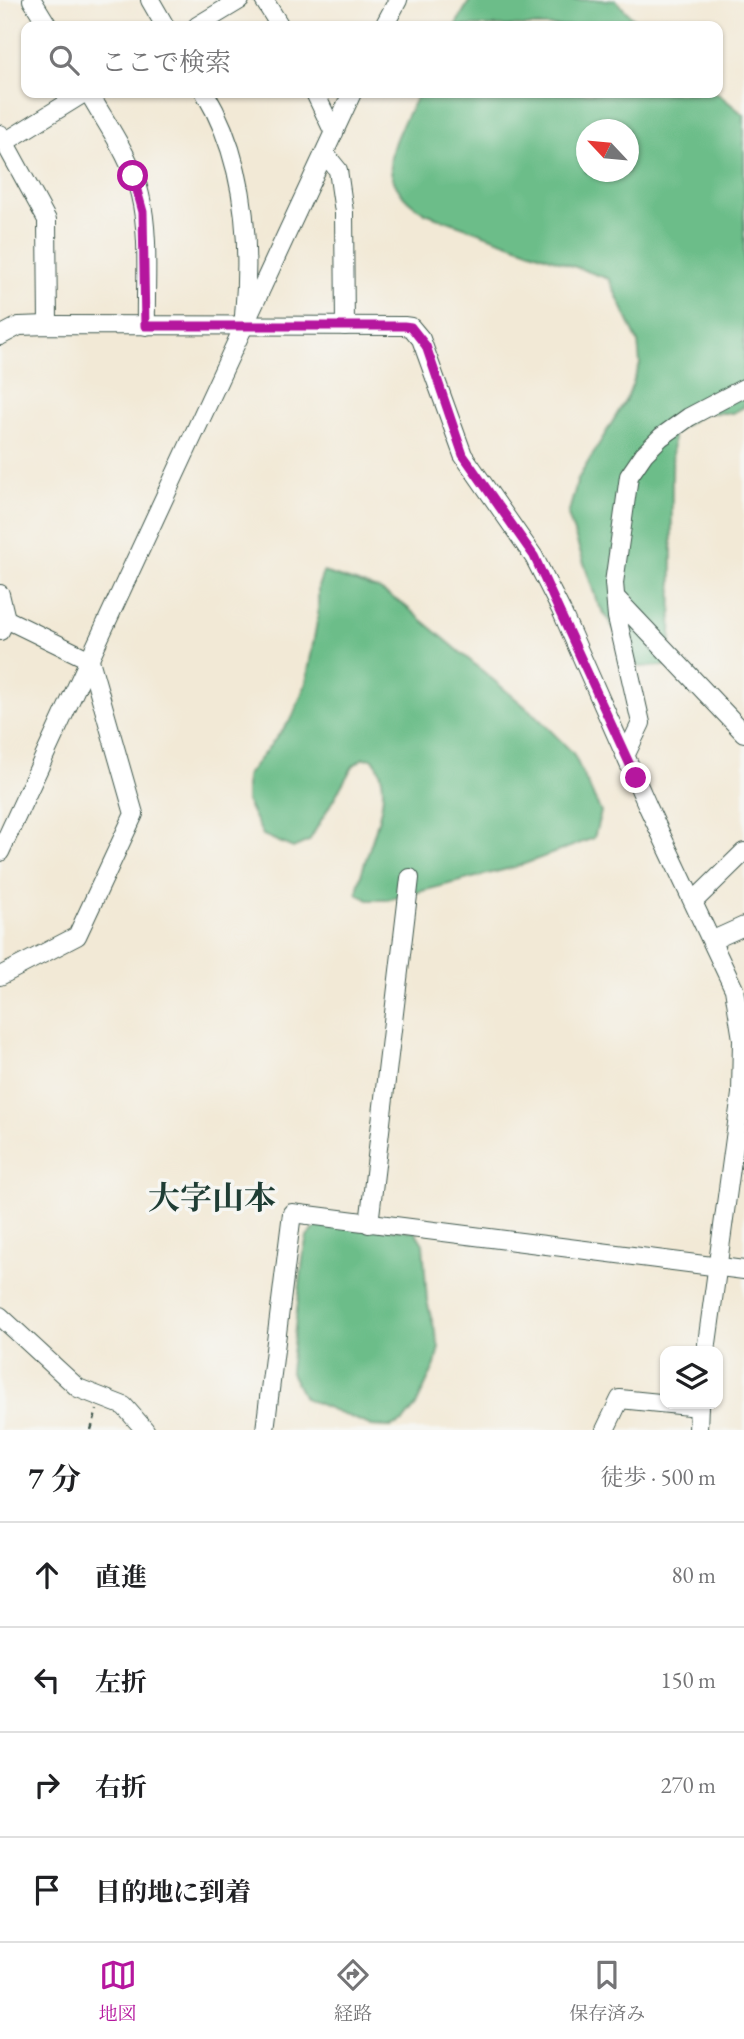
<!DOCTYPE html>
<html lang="ja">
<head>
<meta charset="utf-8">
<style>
  :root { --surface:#fff; --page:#f2f2f2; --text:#202124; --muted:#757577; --line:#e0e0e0; --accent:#b5179e }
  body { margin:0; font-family:"EB Garamond","Noto Serif JP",serif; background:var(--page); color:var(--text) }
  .controls { position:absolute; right:21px; bottom:21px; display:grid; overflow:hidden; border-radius:14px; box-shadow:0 2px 5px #0004 }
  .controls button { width:63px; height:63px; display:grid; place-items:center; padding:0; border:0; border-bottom:2px solid var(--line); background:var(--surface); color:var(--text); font:35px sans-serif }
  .compass { position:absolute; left:576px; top:119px; width:63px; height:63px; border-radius:50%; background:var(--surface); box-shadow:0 2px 5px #0004; rotate:296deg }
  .stop { position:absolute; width:21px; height:21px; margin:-16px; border:5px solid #b5179e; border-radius:50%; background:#fff }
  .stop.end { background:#b5179e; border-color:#fff; box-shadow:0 2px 7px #0008 }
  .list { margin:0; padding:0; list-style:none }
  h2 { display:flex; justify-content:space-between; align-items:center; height:91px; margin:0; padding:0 28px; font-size:30px }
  h2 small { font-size:23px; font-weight:400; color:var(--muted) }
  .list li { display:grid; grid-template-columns:46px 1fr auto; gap:21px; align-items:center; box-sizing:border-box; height:105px; padding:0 28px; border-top:2px solid var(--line) }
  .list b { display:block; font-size:26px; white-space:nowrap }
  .list em { font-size:23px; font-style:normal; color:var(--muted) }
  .icon { flex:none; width:38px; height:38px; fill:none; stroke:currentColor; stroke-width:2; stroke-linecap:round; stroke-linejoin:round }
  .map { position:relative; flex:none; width:744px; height:1430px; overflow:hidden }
  .search { position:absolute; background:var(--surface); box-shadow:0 2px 5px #0004; left:21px; right:21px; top:21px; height:77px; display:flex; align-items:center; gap:18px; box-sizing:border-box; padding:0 24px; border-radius:14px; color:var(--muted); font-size:26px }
  .sheet { height:511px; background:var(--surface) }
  nav { display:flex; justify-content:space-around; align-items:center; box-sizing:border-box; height:98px; border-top:2px solid var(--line); background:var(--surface); font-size:19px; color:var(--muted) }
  nav a { display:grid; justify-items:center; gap:4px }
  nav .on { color:var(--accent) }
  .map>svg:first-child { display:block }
  .forest { fill:#6cbd89; stroke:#467d5e; stroke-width:2; fill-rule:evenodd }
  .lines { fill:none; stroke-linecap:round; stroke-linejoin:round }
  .minor-casing { stroke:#3f574c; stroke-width:20 }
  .path { stroke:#3f574c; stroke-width:2.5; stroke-dasharray:5 5; stroke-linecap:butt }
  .minor { stroke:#fff; stroke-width:18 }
  .route { stroke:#b5179e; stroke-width:9 }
  .labels { text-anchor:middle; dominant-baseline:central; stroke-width:7; stroke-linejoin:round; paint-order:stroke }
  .quarter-label { font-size:32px; font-weight:bold; fill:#1f3d34; stroke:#f6f6f2 }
</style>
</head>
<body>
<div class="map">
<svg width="744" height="1430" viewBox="0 0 744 1430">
  <rect width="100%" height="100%" fill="#f6f6f2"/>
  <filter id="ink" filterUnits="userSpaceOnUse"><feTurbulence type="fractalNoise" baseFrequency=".0143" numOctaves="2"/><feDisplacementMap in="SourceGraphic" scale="14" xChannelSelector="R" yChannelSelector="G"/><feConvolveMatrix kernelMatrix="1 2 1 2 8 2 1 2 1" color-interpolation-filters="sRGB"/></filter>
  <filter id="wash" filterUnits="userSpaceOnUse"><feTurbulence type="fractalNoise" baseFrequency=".00686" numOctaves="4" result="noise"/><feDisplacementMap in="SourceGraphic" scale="28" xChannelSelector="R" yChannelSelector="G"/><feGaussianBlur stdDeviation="1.57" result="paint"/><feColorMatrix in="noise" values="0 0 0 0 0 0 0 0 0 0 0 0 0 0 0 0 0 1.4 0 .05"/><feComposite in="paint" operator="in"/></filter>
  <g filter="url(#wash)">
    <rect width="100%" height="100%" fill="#f2e9d6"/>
    <g class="forest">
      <path d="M 470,0 L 615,0 L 641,26 L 455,26 Z"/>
      <path d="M 419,93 L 717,93 L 744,115 L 744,407 L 733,413 L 704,413 L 673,433 C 670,509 674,585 670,661 L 665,666 L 638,667 L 597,602 L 568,515 L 578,479 L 628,396 L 640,364 L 638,342 L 609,279 L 425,213 C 367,178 394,140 419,93 ZM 586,130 L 628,130 L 628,172 L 586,172 Z"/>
      <path d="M 323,572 L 378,589 L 403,604 L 535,715 L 573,753 L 601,812 L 594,838 L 519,866 L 387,900 L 368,900 L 357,893 C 362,854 401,792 373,759 L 363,758 L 353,766 L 309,841 L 293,848 L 263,835 L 246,801 L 246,776 L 292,718 L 306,683 L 318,616 L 318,587 Z"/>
      <path d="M 319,1224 L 415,1231 L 423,1244 L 427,1301 L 439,1347 L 435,1365 L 416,1406 L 403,1422 L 391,1427 L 372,1426 L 304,1398 L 290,1371 L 304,1250 L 307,1237 Z"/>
    </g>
  </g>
  <g filter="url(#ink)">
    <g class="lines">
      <defs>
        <g id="minor">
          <path d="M 32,0 L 48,26"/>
          <path d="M 150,0 L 165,26"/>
          <path d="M 264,0 L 280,26"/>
          <path d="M 197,26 L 240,0"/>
          <path d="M 384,26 L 398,0"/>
          <path d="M 89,93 C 107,125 132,159 140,195 C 150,236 145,284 146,326"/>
          <path d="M 205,93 C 245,160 251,239 244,316"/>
          <path d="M 315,93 L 334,133"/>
          <path d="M 0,134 L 47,220 L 48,325"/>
          <path d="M 5,142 L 84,93"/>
          <path d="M 325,154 L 338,170 L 344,212 L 345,326"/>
          <path d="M 0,336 L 19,326 L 48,325 L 404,326 L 411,327 L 421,339 L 463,455 L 534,557 L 561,610 L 648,807 L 734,989 L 742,1039 L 741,1094 L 706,1351"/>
          <path d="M 0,594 L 6,619"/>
          <path d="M 616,598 L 744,733"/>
          <path d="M 0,631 L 6,619 L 90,660 L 134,814 L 77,936 L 0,976"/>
          <path d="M 627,752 L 641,723 L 617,617 L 614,583 L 629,476 L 644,454 L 661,437 L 689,417 L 744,388"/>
          <path d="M 0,852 L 352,93"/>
          <path d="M 694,901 L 744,852"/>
          <path d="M 713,940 L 744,926"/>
          <path d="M 369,1224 L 410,878"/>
          <path d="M 0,1316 L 78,1388 L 124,1406 L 145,1430"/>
          <path d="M 265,1430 L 292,1213 L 744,1270"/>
          <path d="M 605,1430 L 620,1399 L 699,1407"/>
          <path d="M 698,1430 L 699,1404"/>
        </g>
      </defs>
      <use href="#minor" class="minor-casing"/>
      <path class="path" d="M 91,1430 L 97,1410"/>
      <use href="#minor" class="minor"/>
    </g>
  </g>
  <g class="lines" filter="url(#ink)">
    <path class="route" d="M 133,176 L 143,212 L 145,326 L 404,326 L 411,327 L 426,346 L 463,455 L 534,556 L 636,778"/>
  </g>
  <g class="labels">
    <g class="quarter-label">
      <text x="212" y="1198">大字山本</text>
    </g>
  </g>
</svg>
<div class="controls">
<button><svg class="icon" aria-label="layers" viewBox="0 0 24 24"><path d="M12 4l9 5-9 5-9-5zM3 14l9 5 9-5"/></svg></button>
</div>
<svg class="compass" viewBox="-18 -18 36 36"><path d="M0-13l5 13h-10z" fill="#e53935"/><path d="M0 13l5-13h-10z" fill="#757577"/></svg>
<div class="stop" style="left:133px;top:176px"></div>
<div class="stop end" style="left:636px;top:778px"></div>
<div class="search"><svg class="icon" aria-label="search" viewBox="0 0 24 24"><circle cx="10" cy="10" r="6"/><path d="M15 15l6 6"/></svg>ここで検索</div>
</div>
<section class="sheet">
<h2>7 分<small>徒歩 · 500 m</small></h2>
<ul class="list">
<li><svg class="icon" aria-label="ahead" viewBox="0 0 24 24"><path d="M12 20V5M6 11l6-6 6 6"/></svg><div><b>直進</b></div><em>80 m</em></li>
<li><svg class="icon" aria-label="left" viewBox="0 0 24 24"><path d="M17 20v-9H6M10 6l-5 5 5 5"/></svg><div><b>左折</b></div><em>150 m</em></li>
<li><svg class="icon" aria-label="right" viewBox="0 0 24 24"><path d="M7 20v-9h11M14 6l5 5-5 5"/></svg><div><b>右折</b></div><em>270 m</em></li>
<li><svg class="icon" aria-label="arrive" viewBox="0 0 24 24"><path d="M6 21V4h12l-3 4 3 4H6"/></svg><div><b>目的地に到着</b></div></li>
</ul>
</section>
<nav>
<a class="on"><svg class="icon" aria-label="map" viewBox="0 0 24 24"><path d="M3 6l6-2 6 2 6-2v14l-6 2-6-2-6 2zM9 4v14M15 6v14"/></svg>地図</a>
<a><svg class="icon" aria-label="directions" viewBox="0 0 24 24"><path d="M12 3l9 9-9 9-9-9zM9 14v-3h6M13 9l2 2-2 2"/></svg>経路</a>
<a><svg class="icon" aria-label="saved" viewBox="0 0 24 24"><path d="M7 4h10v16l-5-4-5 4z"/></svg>保存済み</a>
</nav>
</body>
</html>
